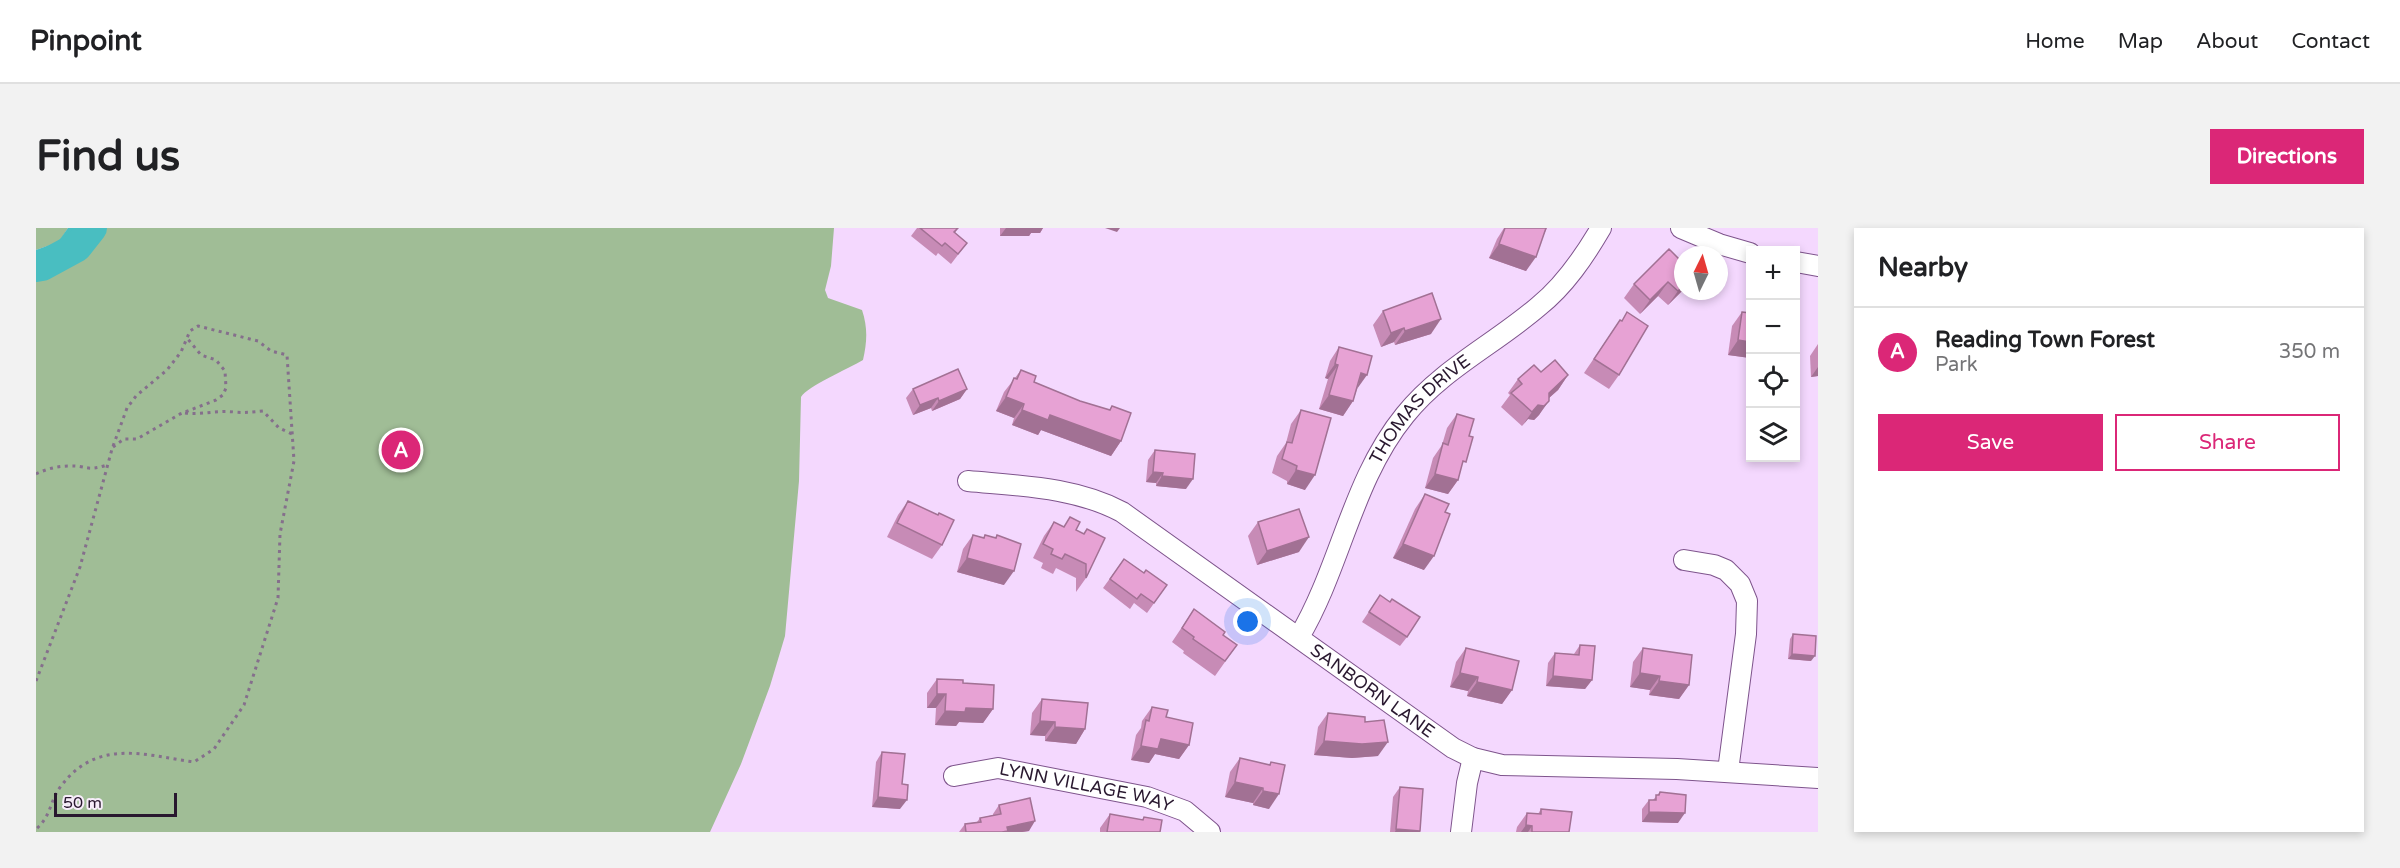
<!DOCTYPE html>
<html lang="en">
<head>
<meta charset="utf-8">
<style>
  :root { --surface:#fff; --page:#f2f2f2; --text:#202124; --muted:#757577; --line:#e0e0e0; --accent:#db2777 }
  body { margin:0; font-family:"Varela Round",sans-serif; background:var(--page); color:var(--text) }
  .controls { position:absolute; right:18px; top:18px; display:grid; overflow:hidden; border-radius:0px; box-shadow:0 3px 9px #0003 }
  .controls button { width:54px; height:54px; display:grid; place-items:center; padding:0; border:0; border-bottom:2px solid var(--line); background:var(--surface); color:var(--text); font:30px sans-serif }
  .compass { position:absolute; left:1638px; top:18px; width:54px; height:54px; border-radius:50%; background:var(--surface); box-shadow:0 3px 9px #0003; rotate:5deg }
  .scale { position:absolute; left:18px; bottom:15px; width:123px; box-sizing:border-box; padding-left:6px; border:3px solid #29182f; border-top:0; font-size:16px; line-height:21px; white-space:nowrap; color:#29182f; -webkit-text-stroke:4px #f7edfa; paint-order:stroke }
  .you { position:absolute; left:1212px; top:394px; width:21px; height:21px; margin:-15px; border:4px solid #fff; border-radius:50%; background:#1a73e8; box-shadow:0 0 0 9px #1a73e833 }
  .badge { display:grid; place-items:center; width:39px; height:39px; border-radius:50%; background:var(--accent); color:#fff; font-size:20px; font-weight:700 }
  .pin { position:absolute; translate:-50% -50%; border:3px solid #fff; box-shadow:0 2px 6px #0006 }
  .list { margin:0; padding:0; list-style:none }
  h2 { display:flex; justify-content:space-between; align-items:center; height:78px; margin:0; padding:0 24px; font-size:26px }
  h2 small { font-size:20px; font-weight:400; color:var(--muted) }
  .list li { display:grid; grid-template-columns:39px 1fr auto; gap:18px; align-items:center; box-sizing:border-box; height:90px; padding:0 24px; border-top:2px solid var(--line) }
  .list b { display:block; font-size:22px; white-space:nowrap }
  .list p { margin:0; font-size:20px; white-space:nowrap; color:var(--muted) }
  .list em { font-size:20px; font-style:normal; color:var(--muted) }
  .actions { display:flex; gap:12px; padding:18px 24px }
  .actions a { flex:1; padding:14px 0; border:2px solid var(--accent); border-radius:0px; text-align:center; font-size:21px; color:var(--accent) }
  .actions .main { background:var(--accent); color:#fff }
  .icon { flex:none; width:33px; height:33px; fill:none; stroke:currentColor; stroke-width:2; stroke-linecap:round; stroke-linejoin:round }
  .map { position:relative; flex:none; width:1782px; height:604px; overflow:hidden; border-radius:0px }
  header { display:flex; align-items:center; gap:36px; box-sizing:border-box; height:84px; padding:0 30px; background:var(--surface); border-bottom:2px solid var(--line) }
  header strong { font-size:28px }
  nav { display:flex; gap:33px; margin-inline-start:auto; font-size:21px }
  .intro { display:flex; align-items:center; justify-content:space-between; box-sizing:border-box; height:144px; padding:0 36px }
  h1 { margin:0; font-size:42px }
  .button { padding:15px 27px; border-radius:0px; background:var(--accent); color:#fff; font-size:21px; font-weight:700 }
  main { display:flex; gap:36px; padding:0 36px }
  aside { flex:1; background:var(--surface); border-radius:0px; box-shadow:0 3px 9px #0003 }
  .map>svg:first-child { display:block }
  .green { fill:#a0bd96 }
  .water { fill:#49bec1 }
  .lines { fill:none; stroke-linecap:round; stroke-linejoin:round }
  .river { stroke:#49bec1; stroke-width:30 }
  .minor-casing { stroke:#7e548c; stroke-width:22 }
  .path { stroke:#856f8c; stroke-width:3; stroke-dasharray:3 4.5; stroke-linecap:butt }
  .minor { stroke:#fff; stroke-width:20 }
  .wall { fill:#c78bb6 }
  .shaded-wall { fill:#a27194 }
  .building { fill:#e7a2d4; stroke:#a27194; stroke-width:1.5 }
  .labels { text-anchor:middle; dominant-baseline:central; stroke-width:6; stroke-linejoin:round; paint-order:stroke }
  .street-label { font-size:18px; fill:#29182f; stroke:#f7edfa }
</style>
</head>
<body>
<header>
<strong>Pinpoint</strong>
<nav><a>Home</a><a>Map</a><a>About</a><a>Contact</a></nav>
</header>
<div class="intro"><h1>Find us</h1><a class="button">Directions</a></div>
<main>
<div class="map">
<svg width="1782" height="604" viewBox="0 0 1782 604">
  <rect width="100%" height="100%" fill="#f4d8fe"/>
  <g class="green">
    <path d="M 0,0 L 32,0 L 23,14 L 0,22 Z"/>
    <path d="M 56,0 L 798,0 L 795,38 L 789,62 L 792,70 L 826,82 C 832,100 831,114 827,132 C 812,141 772,158 765,169 L 763,253 L 749,408 L 734,458 L 705,536 L 674,604 L 0,604 L 0,39 L 6,38 L 41,19 Z"/>
  </g>
  <path class="water" d="M 32,0 L 56,0 L 41,19 L 6,38 L 0,39 L 0,22 L 22,14 Z"/>
  <g class="lines">
    <path class="river" d="M 0,39 L 6,38 L 41,19 L 56,0"/>
    <defs>
      <g id="minor">
        <path d="M 1645,0 L 1683,16 L 1714,25"/>
        <path d="M 1760,34 L 1782,38"/>
        <path id="s1" d="M 932,253 C 985,258 1039,259 1086,284 L 1417,520 L 1437,530 L 1466,537 L 1641,541 L 1782,550"/>
        <path d="M 1648,332 L 1678,337 L 1690,342 L 1704,356 L 1711,373 L 1710,406 L 1692,543"/>
        <path id="s2" d="M 1263,409 C 1305,338 1316,252 1369,187 C 1406,141 1459,116 1503,78 C 1529,57 1548,29 1565,0"/>
        <path id="s3" d="M 918,548 L 962,540 L 1111,569 L 1149,583 L 1174,604"/>
        <path d="M 1425,604 L 1431,555 L 1437,530"/>
      </g>
    </defs>
    <use href="#minor" class="minor-casing"/>
    <g class="path">
      <path d="M 149,185 C 166,187 182,182 198,184 C 208,185 216,184 227,183 L 243,200 L 256,206"/>
      <path d="M 77,219 L 88,211 L 101,211 L 144,186 L 180,172 L 187,167 L 190,160 L 189,143 L 180,132 L 165,127 L 151,110"/>
      <path d="M 0,246 C 10,241 22,238 33,238 C 51,237 49,244 71,237"/>
      <path d="M 0,453 L 44,339 L 76,221 L 91,180 L 100,168 L 131,142 L 145,124 L 154,103 L 162,98 L 222,113 L 235,123 L 251,127 L 258,233 L 244,306 L 242,370 L 208,477 L 178,521 L 158,534 C 109,527 61,510 25,558 C 14,572 15,589 0,601"/>
    </g>
    <use href="#minor" class="minor"/>
  </g>
  <g class="wall">
    <path d="M 881,0 L 922,0 L 919,5 L 931,15 L 915,36 L 902,25 L 900,28 L 875,8 Z"/>
    <path d="M 964,0 L 1007,0 L 1004,5 L 995,5 L 993,8 L 964,8 Z"/>
    <path d="M 1468,0 L 1511,0 L 1490,43 L 1453,30 L 1461,11 Z"/>
    <path d="M 1647,35 L 1647,62 L 1632,77 L 1622,68 L 1604,86 L 1588,70 L 1598,56 Z"/>
    <path d="M 1347,83 L 1395,106 L 1359,117 L 1358,114 L 1345,119 L 1337,97 Z"/>
    <path d="M 1706,84 L 1714,85 L 1714,130 L 1692,127 L 1696,98 Z"/>
    <path d="M 1584,92 L 1583,147 L 1573,161 L 1548,145 Z"/>
    <path d="M 1782,116 L 1782,148 L 1775,149 L 1774,128 Z"/>
    <path d="M 1303,119 L 1321,161 L 1317,173 L 1307,188 L 1283,181 L 1292,151 L 1289,150 L 1294,133 Z"/>
    <path d="M 985,142 L 998,154 L 1044,173 L 1073,182 L 1076,178 L 1085,213 L 1075,228 L 1005,202 L 1002,207 L 976,197 L 978,190 L 960,183 L 968,164 Z"/>
    <path d="M 1505,144 L 1532,147 L 1522,162 L 1513,170 L 1503,187 L 1498,192 L 1492,191 L 1486,198 L 1465,179 L 1474,167 L 1472,165 L 1482,151 Z"/>
    <path d="M 877,161 L 931,161 L 924,171 L 896,183 L 895,180 L 877,187 L 870,170 Z"/>
    <path d="M 1265,182 L 1269,262 L 1251,256 L 1251,253 L 1236,245 L 1241,228 L 1250,215 L 1255,196 Z"/>
    <path d="M 1421,186 L 1425,241 L 1422,252 L 1412,266 L 1389,260 L 1397,230 L 1406,217 L 1411,200 Z"/>
    <path d="M 1119,222 L 1150,261 L 1120,258 L 1120,255 L 1110,254 L 1112,232 Z"/>
    <path d="M 1389,266 L 1388,342 L 1357,330 L 1379,281 Z"/>
    <path d="M 872,273 L 901,287 L 906,317 L 896,331 L 851,309 L 862,287 Z"/>
    <path d="M 1018,294 L 1027,299 L 1040,302 L 1047,306 L 1051,301 L 1050,350 L 1040,364 L 1040,350 L 1020,340 L 1017,346 L 1005,340 L 1007,335 L 997,330 L 1008,308 Z"/>
    <path d="M 1222,294 L 1263,324 L 1221,337 L 1212,308 Z"/>
    <path d="M 937,307 L 947,310 L 949,307 L 959,310 L 961,307 L 968,357 L 921,344 L 927,321 Z"/>
    <path d="M 1088,331 L 1108,345 L 1131,357 L 1111,385 L 1098,375 L 1094,381 L 1067,360 Z"/>
    <path d="M 1344,367 L 1371,409 L 1364,418 L 1326,394 Z"/>
    <path d="M 1158,381 L 1187,407 L 1201,417 L 1179,448 L 1147,425 L 1148,423 L 1136,414 Z"/>
    <path d="M 1757,406 L 1775,433 L 1752,431 L 1754,411 Z"/>
    <path d="M 1544,417 L 1556,452 L 1549,461 L 1510,458 L 1512,435 L 1519,425 L 1538,426 Z"/>
    <path d="M 1430,420 L 1476,462 L 1466,476 L 1431,468 L 1432,463 L 1414,459 L 1420,434 Z"/>
    <path d="M 1607,420 L 1653,457 L 1643,471 L 1613,467 L 1614,462 L 1594,459 L 1597,434 Z"/>
    <path d="M 901,451 L 927,455 L 957,481 L 947,495 L 923,494 L 920,498 L 899,497 L 900,480 L 891,480 L 891,465 Z"/>
    <path d="M 1006,471 L 1049,501 L 1040,516 L 1009,513 L 1009,508 L 994,507 L 996,485 Z"/>
    <path d="M 1116,479 L 1130,489 L 1153,517 L 1143,531 L 1119,526 L 1113,535 L 1095,532 L 1100,507 L 1105,500 L 1106,493 Z"/>
    <path d="M 1292,485 L 1329,494 L 1342,528 L 1316,530 L 1278,527 L 1282,499 Z"/>
    <path d="M 846,524 L 864,581 L 836,579 L 840,534 Z"/>
    <path d="M 1204,530 L 1233,537 L 1235,534 L 1233,581 L 1217,577 L 1217,575 L 1189,569 L 1194,544 Z"/>
    <path d="M 1364,559 L 1384,603 L 1384,604 L 1354,604 L 1357,569 Z"/>
    <path d="M 1624,564 L 1642,595 L 1606,594 L 1606,581 L 1613,572 L 1617,572 Z"/>
    <path d="M 963,577 L 993,603 L 986,604 L 923,604 L 929,596 L 941,594 L 944,590 L 957,587 L 957,586 Z"/>
    <path d="M 1505,581 L 1533,604 L 1480,604 L 1481,599 L 1491,585 L 1502,586 Z"/>
    <path d="M 1074,586 L 1106,592 L 1108,589 L 1124,604 L 1064,604 L 1064,600 Z"/>
  </g>
  <g class="shaded-wall">
    <path d="M 970,0 L 1007,0 L 1004,5 L 995,5 L 993,8 L 964,8 Z"/>
    <path d="M 1069,0 L 1084,0 L 1081,4 Z"/>
    <path d="M 1463,16 L 1500,29 L 1490,43 L 1453,30 Z"/>
    <path d="M 1632,54 L 1622,68 L 1604,86 L 1614,72 Z"/>
    <path d="M 1647,58 L 1647,62 L 1632,77 L 1642,63 Z"/>
    <path d="M 1405,91 L 1395,106 L 1359,117 L 1369,103 Z"/>
    <path d="M 1368,100 L 1358,114 L 1345,119 L 1355,105 Z"/>
    <path d="M 1702,112 L 1714,114 L 1714,130 L 1692,127 Z"/>
    <path d="M 1299,136 L 1302,137 L 1292,151 L 1289,150 Z"/>
    <path d="M 1782,139 L 1782,148 L 1775,149 Z"/>
    <path d="M 1325,145 L 1331,147 L 1321,161 Z"/>
    <path d="M 1532,147 L 1522,162 L 1505,177 L 1513,173 L 1503,187 L 1498,192 L 1492,191 L 1486,198 L 1496,184 L 1513,165 Z"/>
    <path d="M 931,161 L 924,171 L 896,183 L 903,173 Z"/>
    <path d="M 1293,167 L 1317,173 L 1307,188 L 1283,181 Z"/>
    <path d="M 970,169 L 988,176 L 978,190 L 960,183 Z"/>
    <path d="M 902,170 L 895,180 L 877,187 L 884,177 Z"/>
    <path d="M 986,182 L 1014,187 L 1085,213 L 1075,228 L 1005,202 L 1002,207 L 976,197 Z"/>
    <path d="M 1260,242 L 1279,247 L 1269,262 L 1251,256 Z"/>
    <path d="M 1117,244 L 1127,245 L 1120,255 L 1110,254 Z"/>
    <path d="M 1399,246 L 1422,252 L 1412,266 L 1389,260 Z"/>
    <path d="M 1126,248 L 1157,251 L 1150,261 L 1120,258 Z"/>
    <path d="M 1273,309 L 1263,324 L 1221,337 L 1231,323 Z"/>
    <path d="M 1367,316 L 1398,328 L 1388,342 L 1357,330 Z"/>
    <path d="M 931,330 L 978,343 L 968,357 L 921,344 Z"/>
    <path d="M 1756,426 L 1779,428 L 1775,433 L 1752,431 Z"/>
    <path d="M 1424,445 L 1442,449 L 1432,463 L 1414,459 Z"/>
    <path d="M 1604,445 L 1624,448 L 1614,462 L 1594,459 Z"/>
    <path d="M 1517,448 L 1556,452 L 1549,461 L 1510,458 Z"/>
    <path d="M 1623,453 L 1653,457 L 1643,471 L 1613,467 Z"/>
    <path d="M 1441,454 L 1476,462 L 1466,476 L 1431,468 Z"/>
    <path d="M 901,466 L 910,466 L 900,480 L 891,480 Z"/>
    <path d="M 930,480 L 957,481 L 947,495 L 923,494 L 920,498 L 899,497 L 909,483 Z"/>
    <path d="M 1004,493 L 1019,494 L 1009,508 L 994,507 Z"/>
    <path d="M 1019,499 L 1049,501 L 1040,516 L 1009,513 Z"/>
    <path d="M 1125,511 L 1153,517 L 1143,531 L 1119,526 L 1113,535 L 1095,532 L 1105,518 Z"/>
    <path d="M 1288,513 L 1352,514 L 1342,528 L 1316,530 L 1278,527 Z"/>
    <path d="M 1199,554 L 1227,560 L 1217,575 L 1189,569 Z"/>
    <path d="M 1227,563 L 1243,566 L 1233,581 L 1217,577 Z"/>
    <path d="M 842,569 L 871,572 L 864,581 L 836,579 Z"/>
    <path d="M 1613,584 L 1649,585 L 1642,595 L 1606,594 Z"/>
    <path d="M 999,593 L 993,603 L 986,604 L 966,604 L 971,599 Z"/>
    <path d="M 1490,597 L 1496,598 L 1492,604 L 1485,604 Z"/>
    <path d="M 1360,601 L 1384,603 L 1384,604 L 1359,604 Z"/>
  </g>
  <g class="building">
    <path d="M 884,0 L 922,0 L 918,4 L 931,15 L 922,26 L 909,15 L 906,18 Z"/>
    <path d="M 1469,0 L 1510,0 L 1500,29 L 1463,16 Z"/>
    <path d="M 1633,21 L 1647,35 L 1647,58 L 1642,63 L 1632,54 L 1614,72 L 1598,56 Z"/>
    <path d="M 1396,65 L 1405,91 L 1369,103 L 1368,100 L 1355,105 L 1347,83 Z"/>
    <path d="M 1591,84 L 1612,98 L 1583,147 L 1558,131 L 1584,92 L 1586,93 Z"/>
    <path d="M 1706,84 L 1714,85 L 1714,114 L 1702,112 Z"/>
    <path d="M 1303,119 L 1336,128 L 1331,147 L 1325,145 L 1317,173 L 1293,167 L 1302,137 L 1299,136 Z"/>
    <path d="M 1519,132 L 1532,147 L 1513,165 L 1513,173 L 1508,178 L 1502,177 L 1496,184 L 1475,165 L 1486,156 L 1482,151 L 1498,137 L 1505,144 Z"/>
    <path d="M 922,141 L 931,161 L 903,173 L 902,170 L 884,177 L 877,161 Z"/>
    <path d="M 985,142 L 1000,148 L 998,154 L 1044,173 L 1074,182 L 1076,178 L 1095,185 L 1085,213 L 1014,187 L 1012,192 L 986,182 L 988,176 L 970,169 L 978,150 L 981,151 Z"/>
    <path d="M 1265,182 L 1295,190 L 1279,247 L 1260,242 L 1261,238 L 1246,231 L 1251,214 L 1256,215 Z"/>
    <path d="M 1421,186 L 1438,191 L 1433,208 L 1437,209 L 1430,234 L 1427,233 L 1422,252 L 1399,246 L 1407,215 L 1412,217 Z"/>
    <path d="M 1119,222 L 1159,226 L 1157,251 L 1126,248 L 1127,245 L 1117,244 Z"/>
    <path d="M 1389,266 L 1413,276 L 1409,284 L 1414,286 L 1398,328 L 1367,316 Z"/>
    <path d="M 872,273 L 902,287 L 903,285 L 918,292 L 906,317 L 861,295 Z"/>
    <path d="M 1263,281 L 1273,309 L 1231,323 L 1222,294 Z"/>
    <path d="M 1034,289 L 1044,294 L 1040,302 L 1048,306 L 1051,301 L 1069,310 L 1050,350 L 1050,336 L 1029,326 L 1026,331 L 1015,326 L 1017,321 L 1007,316 L 1018,294 L 1028,299 Z"/>
    <path d="M 937,307 L 948,310 L 949,307 L 960,310 L 961,307 L 985,316 L 978,343 L 931,330 Z"/>
    <path d="M 1088,331 L 1108,345 L 1110,342 L 1131,357 L 1118,375 L 1105,366 L 1101,371 L 1074,351 Z"/>
    <path d="M 1344,367 L 1354,374 L 1356,371 L 1384,389 L 1371,409 L 1333,384 Z"/>
    <path d="M 1158,381 L 1189,404 L 1187,407 L 1201,417 L 1189,433 L 1157,411 L 1158,409 L 1146,400 Z"/>
    <path d="M 1757,406 L 1780,408 L 1779,428 L 1756,426 Z"/>
    <path d="M 1544,417 L 1559,418 L 1556,452 L 1517,448 L 1519,425 L 1543,427 Z"/>
    <path d="M 1430,420 L 1483,433 L 1476,462 L 1441,454 L 1442,449 L 1424,445 Z"/>
    <path d="M 1607,420 L 1656,427 L 1653,457 L 1623,453 L 1624,448 L 1604,445 Z"/>
    <path d="M 901,451 L 927,452 L 927,455 L 958,457 L 957,481 L 930,480 L 929,484 L 909,483 L 910,466 L 901,466 Z"/>
    <path d="M 1006,471 L 1052,475 L 1049,501 L 1019,499 L 1019,494 L 1004,493 Z"/>
    <path d="M 1116,479 L 1132,482 L 1130,489 L 1157,495 L 1153,517 L 1125,511 L 1122,521 L 1105,518 L 1110,492 L 1113,493 Z"/>
    <path d="M 1292,485 L 1329,489 L 1329,494 L 1348,492 L 1352,514 L 1326,516 L 1288,513 Z"/>
    <path d="M 846,524 L 869,526 L 866,556 L 872,557 L 871,572 L 842,569 Z"/>
    <path d="M 1204,530 L 1234,537 L 1235,534 L 1249,537 L 1243,566 L 1227,563 L 1227,560 L 1199,554 Z"/>
    <path d="M 1364,559 L 1387,561 L 1384,603 L 1360,601 Z"/>
    <path d="M 1624,564 L 1650,567 L 1649,585 L 1613,584 L 1613,572 L 1620,572 L 1620,567 L 1623,567 Z"/>
    <path d="M 994,570 L 999,593 L 971,599 L 972,603 L 966,604 L 930,604 L 929,596 L 945,594 L 944,590 L 965,586 L 963,577 Z"/>
    <path d="M 1505,581 L 1536,584 L 1533,604 L 1496,604 L 1496,598 L 1490,597 L 1491,585 L 1505,586 Z"/>
    <path d="M 1074,586 L 1107,592 L 1108,589 L 1126,592 L 1124,604 L 1071,604 Z"/>
  </g>
  <g class="labels">
    <g class="street-label">
      <text stroke="none"><textPath href="#s2" startOffset="261">THOMAS DRIVE</textPath></text>
      <text stroke="none"><textPath href="#s1" startOffset="466">SANBORN LANE</textPath></text>
      <text stroke="none"><textPath href="#s3" startOffset="135">LYNN VILLAGE WAY</textPath></text>
    </g>
  </g>
</svg>
<div class="controls">
<button>+</button>
<button>−</button>
<button><svg class="icon" aria-label="locate" viewBox="0 0 24 24"><circle cx="12" cy="12" r="6"/><path d="M12 2v4M12 18v4M2 12h4M18 12h4"/></svg></button>
<button><svg class="icon" aria-label="layers" viewBox="0 0 24 24"><path d="M12 4l9 5-9 5-9-5zM3 14l9 5 9-5"/></svg></button>
</div>
<svg class="compass" viewBox="-18 -18 36 36"><path d="M0-13l5 13h-10z" fill="#e53935"/><path d="M0 13l5-13h-10z" fill="#757577"/></svg>
<div class="scale">50 m</div>
<div class="you"></div>
<div class="pin badge" style="left:365px;top:222px">A</div>
</div>
<aside>
<h2>Nearby<small></small></h2>
<ul class="list">
<li><span class="badge">A</span><div><b>Reading Town Forest</b><p>Park</p></div><em>350 m</em></li>
</ul>
<div class="actions"><a class="main">Save</a><a>Share</a></div>
</aside>
</main>
</body>
</html>
